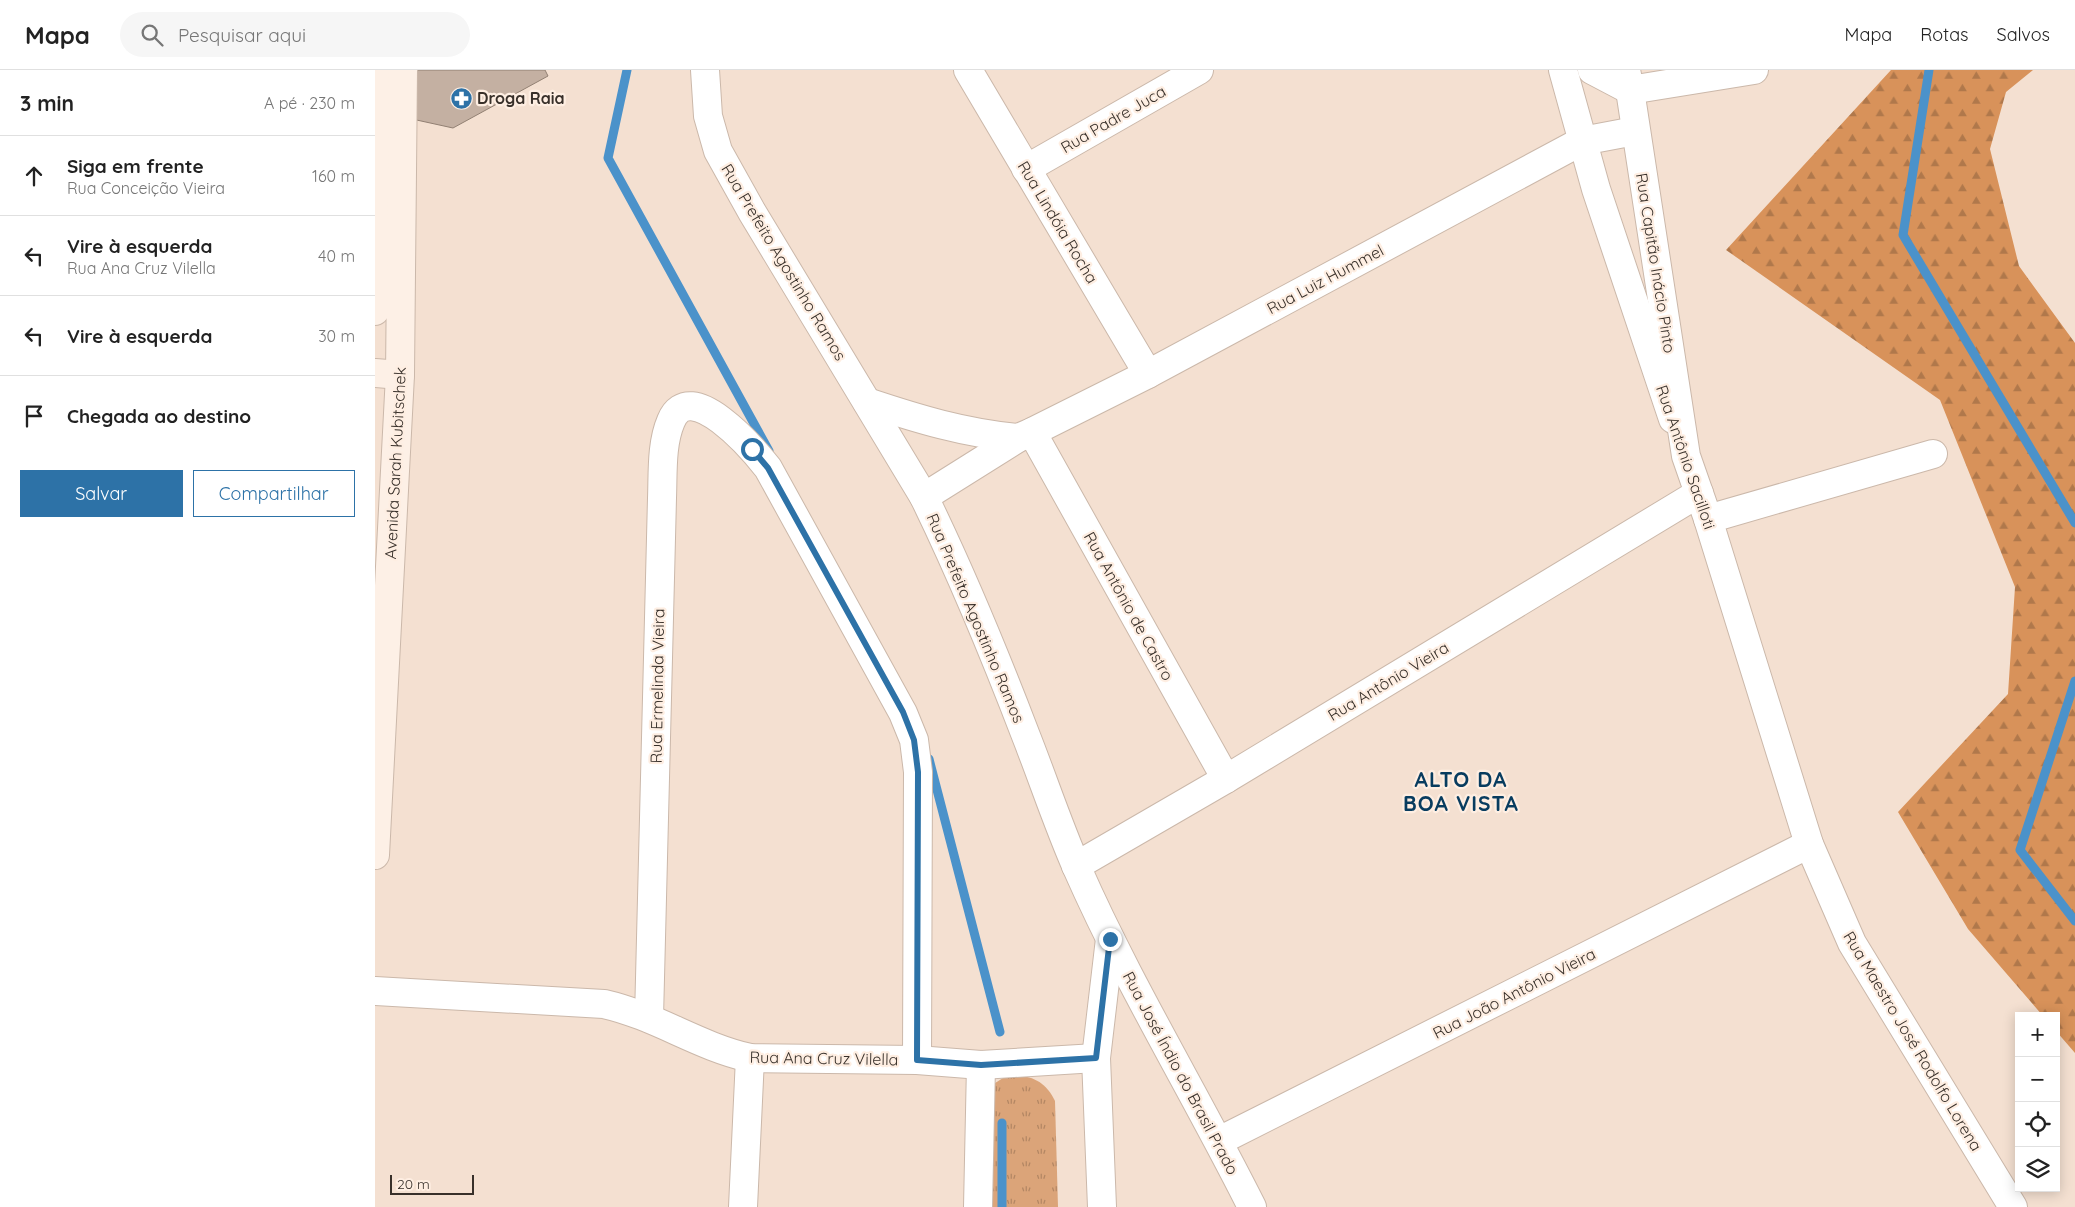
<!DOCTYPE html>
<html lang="pt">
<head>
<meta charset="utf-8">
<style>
  :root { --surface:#fff; --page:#f6f6f6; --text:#222; --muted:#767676; --line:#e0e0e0; --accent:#2d72a7 }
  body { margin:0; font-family:Quicksand,sans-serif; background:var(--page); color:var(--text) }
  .controls { position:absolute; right:15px; bottom:15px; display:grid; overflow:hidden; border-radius:0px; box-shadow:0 2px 12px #0003 }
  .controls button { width:45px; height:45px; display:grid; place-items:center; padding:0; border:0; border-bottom:1px solid var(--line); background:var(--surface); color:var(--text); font:25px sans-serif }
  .scale { position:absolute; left:15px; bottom:12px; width:84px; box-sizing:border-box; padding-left:5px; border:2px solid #38302a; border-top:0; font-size:14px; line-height:18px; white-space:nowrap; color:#38302a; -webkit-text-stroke:4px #feeee2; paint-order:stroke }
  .stop { position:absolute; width:15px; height:15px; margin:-11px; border:4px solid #2d72a7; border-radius:50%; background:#fff }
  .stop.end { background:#2d72a7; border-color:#fff; box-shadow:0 1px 5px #0008 }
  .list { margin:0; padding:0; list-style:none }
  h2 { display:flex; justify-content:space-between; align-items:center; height:65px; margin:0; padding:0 20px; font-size:21px }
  h2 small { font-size:16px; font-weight:400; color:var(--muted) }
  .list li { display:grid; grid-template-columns:32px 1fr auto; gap:15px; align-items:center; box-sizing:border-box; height:80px; padding:0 20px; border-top:1px solid var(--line) }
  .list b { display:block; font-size:19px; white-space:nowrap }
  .list p { margin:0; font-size:16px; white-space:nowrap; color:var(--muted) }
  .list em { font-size:16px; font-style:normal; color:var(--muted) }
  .actions { display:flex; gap:10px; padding:15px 20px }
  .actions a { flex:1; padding:11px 0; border:1px solid var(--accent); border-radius:0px; text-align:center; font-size:18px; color:var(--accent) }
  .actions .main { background:var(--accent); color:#fff }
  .icon { flex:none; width:28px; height:28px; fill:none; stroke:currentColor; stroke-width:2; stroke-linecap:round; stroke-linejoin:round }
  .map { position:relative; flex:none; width:1700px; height:1137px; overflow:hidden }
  header { display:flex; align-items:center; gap:30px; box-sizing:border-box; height:70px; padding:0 25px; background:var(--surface); border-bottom:1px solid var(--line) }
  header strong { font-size:24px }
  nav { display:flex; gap:28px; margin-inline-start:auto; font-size:18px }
  .search { width:350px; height:45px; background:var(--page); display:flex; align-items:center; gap:12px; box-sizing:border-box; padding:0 18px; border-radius:28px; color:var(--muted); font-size:19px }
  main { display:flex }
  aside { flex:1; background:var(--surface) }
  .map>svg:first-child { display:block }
  .grass { fill:url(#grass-tufts) }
  .forest { fill:url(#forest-firs) }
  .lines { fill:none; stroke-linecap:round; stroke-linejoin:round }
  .stream { stroke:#4b92ca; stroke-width:9 }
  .building { fill:#c4b0a2; stroke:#928073 }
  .minor-casing { stroke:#cbb8aa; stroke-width:30 }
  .tertiary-casing { stroke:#cbb8aa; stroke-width:30 }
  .secondary-casing { stroke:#cbb8aa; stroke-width:30 }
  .minor { stroke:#fff; stroke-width:28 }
  .tertiary { stroke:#fff; stroke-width:28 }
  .secondary { stroke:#fdf0e6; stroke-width:28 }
  .route { stroke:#2d72a7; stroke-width:6 }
  .labels { text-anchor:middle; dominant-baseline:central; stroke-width:4.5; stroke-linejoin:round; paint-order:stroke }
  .poi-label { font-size:16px; font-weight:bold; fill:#38302a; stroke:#feeee2; text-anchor:start }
  .street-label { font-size:16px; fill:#38302a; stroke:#feeee2 }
  .district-label { font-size:21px; font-weight:bold; letter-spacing:1px; fill:#083c5f; stroke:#feeee2 }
</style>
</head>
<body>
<header>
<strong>Mapa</strong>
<div class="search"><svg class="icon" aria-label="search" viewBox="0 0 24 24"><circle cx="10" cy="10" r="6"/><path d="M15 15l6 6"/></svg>Pesquisar aqui</div>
<nav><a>Mapa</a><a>Rotas</a><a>Salvos</a></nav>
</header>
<main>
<aside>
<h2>3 min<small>A pé · 230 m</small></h2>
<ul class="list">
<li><svg class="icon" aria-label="ahead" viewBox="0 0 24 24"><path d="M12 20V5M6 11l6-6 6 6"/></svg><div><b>Siga em frente</b><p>Rua Conceição Vieira</p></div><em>160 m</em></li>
<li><svg class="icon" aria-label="left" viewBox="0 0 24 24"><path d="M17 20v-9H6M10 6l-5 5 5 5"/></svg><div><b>Vire à esquerda</b><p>Rua Ana Cruz Vilella</p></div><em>40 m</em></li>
<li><svg class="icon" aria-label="left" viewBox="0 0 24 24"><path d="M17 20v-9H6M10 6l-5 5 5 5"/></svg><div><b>Vire à esquerda</b></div><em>30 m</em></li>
<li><svg class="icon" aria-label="arrive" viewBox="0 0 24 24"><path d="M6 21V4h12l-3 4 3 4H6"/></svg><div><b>Chegada ao destino</b></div></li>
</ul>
<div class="actions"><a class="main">Salvar</a><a>Compartilhar</a></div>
</aside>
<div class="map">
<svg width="1700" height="1137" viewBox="0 0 1700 1137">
  <defs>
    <pattern id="grass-tufts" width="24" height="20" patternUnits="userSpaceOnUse" patternTransform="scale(1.25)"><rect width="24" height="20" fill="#dba479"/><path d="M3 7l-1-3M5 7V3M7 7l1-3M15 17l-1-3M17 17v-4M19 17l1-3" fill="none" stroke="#b38663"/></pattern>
    <pattern id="forest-firs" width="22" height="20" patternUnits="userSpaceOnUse" patternTransform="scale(1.25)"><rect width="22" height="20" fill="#d8925a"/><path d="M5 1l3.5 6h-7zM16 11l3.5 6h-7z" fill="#b0784b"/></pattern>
  </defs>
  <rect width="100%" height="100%" fill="#f4e0d1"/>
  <path class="grass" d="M 640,1005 C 660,1007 671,1013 680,1031 L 683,1137 L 616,1137 L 617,1015 L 628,1008 Z"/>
  <path class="forest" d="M 1516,0 L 1658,0 L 1631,22 L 1615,79 L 1644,196 L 1700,273 L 1700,983 L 1681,961 L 1681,946 L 1668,946 L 1593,859 L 1523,742 L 1633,624 L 1640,517 L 1565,330 L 1351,180 Z"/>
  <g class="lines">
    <g class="stream">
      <path d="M 252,0 L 233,88 L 394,381"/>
      <path d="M 1554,0 L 1528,165 L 1700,453"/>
      <path d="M 1700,611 L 1645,780 L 1700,851"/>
      <path d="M 554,689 L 625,962"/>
      <path d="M 627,1137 L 627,1053"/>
    </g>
  </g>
  <path class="building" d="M 42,0 L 170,0 L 173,6 L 78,58 L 37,49 Z"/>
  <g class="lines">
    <defs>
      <g id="minor">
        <path d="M 330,0 L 333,46 L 343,81 L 377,142 L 549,427 C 587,505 620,585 651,666 C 668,709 683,755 702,798 C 753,914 820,1023 877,1137"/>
        <path d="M 593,0 L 773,304"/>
        <path d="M 1188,0 L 1221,119 L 1298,349"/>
        <path d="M 1217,0 L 1255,20 L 1379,0"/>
        <path d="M 651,99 L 824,0"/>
        <path d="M 492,332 C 543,349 589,363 643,368"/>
        <path d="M 657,362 L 851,709"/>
        <path d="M 549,427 L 643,368 L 657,362 L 773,304 L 1207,71 L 1260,61"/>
        <path d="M 1333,449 L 1558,384"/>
        <path d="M 701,796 L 851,709 L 1324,423"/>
        <path d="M 0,921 L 229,934 C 282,946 322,976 375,988 L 542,990 L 606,995 L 721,988"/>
        <path d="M 274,948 L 287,428 C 288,404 286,374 296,351 C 315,305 378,379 393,398 L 528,643 L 539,670 L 543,702 L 542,990"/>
        <path d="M 844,1071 L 1434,774"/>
        <path d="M 368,1137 L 375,988"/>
        <path d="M 603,1137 L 606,995"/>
        <path d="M 727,1137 L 721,988 L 735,869"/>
      </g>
      <path id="tertiary" d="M 1251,0 L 1255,20 L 1311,386 L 1333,449 L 1434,774 L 1477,873 L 1638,1137"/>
      <g id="secondary">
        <path d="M 0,241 L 10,1"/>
        <path d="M 0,303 L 25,305"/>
        <path d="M 0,785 L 25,305 L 28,0"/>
      </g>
    </defs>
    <use href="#minor" class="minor-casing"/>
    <use href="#tertiary" class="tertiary-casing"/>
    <use href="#secondary" class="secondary-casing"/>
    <use href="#minor" class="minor"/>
    <use href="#tertiary" class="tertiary"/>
    <use href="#secondary" class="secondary"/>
  </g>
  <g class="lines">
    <path class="route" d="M 377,379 L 393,398 L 528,642 L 539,670 L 543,702 L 542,990 L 606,995 L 721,988 L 735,869"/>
  </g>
  <defs>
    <symbol id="pharmacy-disc" viewBox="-11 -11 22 22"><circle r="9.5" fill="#2d72a7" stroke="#feeee2"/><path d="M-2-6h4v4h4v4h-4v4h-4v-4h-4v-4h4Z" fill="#fff"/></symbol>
  </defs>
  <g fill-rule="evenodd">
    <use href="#pharmacy-disc" x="74" y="16" width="25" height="25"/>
  </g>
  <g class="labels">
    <g class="poi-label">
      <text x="102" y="28">Droga Raia</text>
    </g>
    <g class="street-label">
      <text transform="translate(738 49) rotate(-30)">Rua Padre Juca</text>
      <text transform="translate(683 152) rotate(59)">Rua Lindóia Rocha</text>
      <text transform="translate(409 192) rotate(59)">Rua Prefeito Agostinho Ramos</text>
      <text transform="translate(1281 193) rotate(81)">Rua Capitão Inácio Pinto</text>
      <text transform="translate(950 209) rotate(-28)">Rua Luiz Hummel</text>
      <text transform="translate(1311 387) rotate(71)">Rua Antônio Sacilloti</text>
      <text transform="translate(20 393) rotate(-87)">Avenida Sarah Kubitschek</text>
      <text transform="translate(754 536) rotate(61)">Rua Antônio de Castro</text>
      <text transform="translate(601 548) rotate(67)">Rua Prefeito Agostinho Ramos</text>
      <text transform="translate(1013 611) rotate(-31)">Rua Antônio Vieira</text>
      <text transform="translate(282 616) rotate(-89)">Rua Ermelinda Vieira</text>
      <text transform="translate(1139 923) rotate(-27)">Rua João Antônio Vieira</text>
      <text transform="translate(1538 971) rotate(59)">Rua Maestro José Rodolfo Lorena</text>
      <text transform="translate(449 988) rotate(1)">Rua Ana Cruz Vilella</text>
      <text transform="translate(806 1003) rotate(62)">Rua José Índio do Brasil Prado</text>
    </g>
    <g class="district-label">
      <text x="1086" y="709">ALTO DA<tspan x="1086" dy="24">BOA VISTA</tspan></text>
    </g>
  </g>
</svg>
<div class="controls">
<button>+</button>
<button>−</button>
<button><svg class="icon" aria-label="locate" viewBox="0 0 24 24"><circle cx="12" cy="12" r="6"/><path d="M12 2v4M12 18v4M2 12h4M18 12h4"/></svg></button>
<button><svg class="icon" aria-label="layers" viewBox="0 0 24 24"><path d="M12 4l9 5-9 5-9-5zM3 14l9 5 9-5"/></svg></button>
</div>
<div class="scale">20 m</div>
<div class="stop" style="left:377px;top:379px"></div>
<div class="stop end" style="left:735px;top:869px"></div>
</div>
</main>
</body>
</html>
